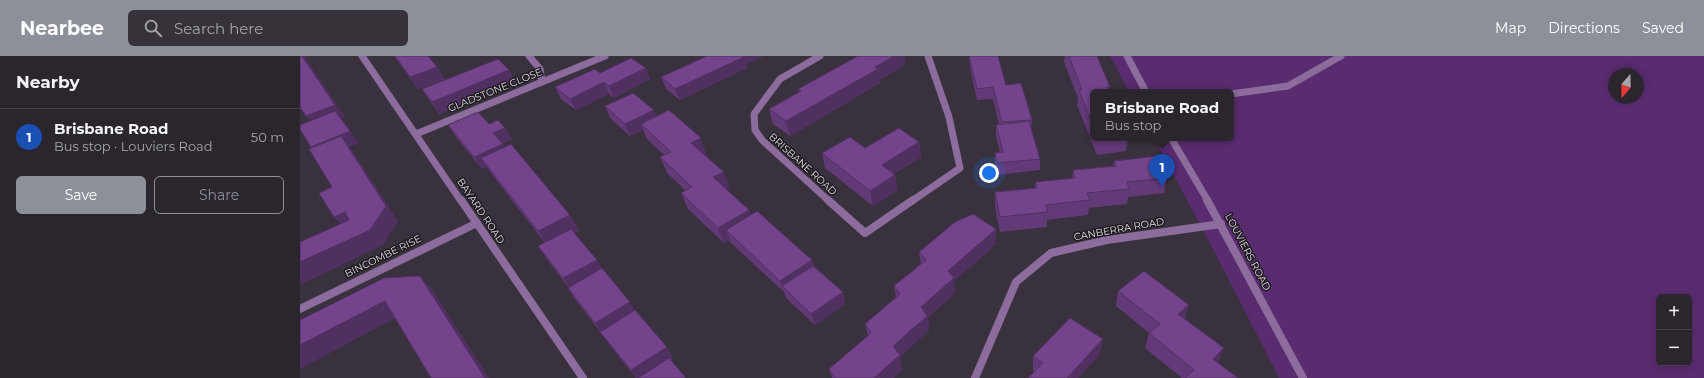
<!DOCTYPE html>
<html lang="en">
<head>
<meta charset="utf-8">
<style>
  :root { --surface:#2b252e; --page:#37313a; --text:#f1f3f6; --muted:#a6a5aa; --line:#47424a; --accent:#8c9099 }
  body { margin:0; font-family:Montserrat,sans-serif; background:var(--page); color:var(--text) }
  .controls { position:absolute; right:12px; bottom:12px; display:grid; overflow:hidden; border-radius:6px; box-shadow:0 2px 6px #0003 }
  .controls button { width:36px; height:36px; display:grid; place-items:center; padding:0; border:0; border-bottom:1px solid var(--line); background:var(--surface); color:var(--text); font:20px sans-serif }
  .compass { position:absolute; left:1308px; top:12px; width:36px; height:36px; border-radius:50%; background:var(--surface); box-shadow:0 2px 6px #0003; rotate:200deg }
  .you { position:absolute; left:689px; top:117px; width:14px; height:14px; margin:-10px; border:3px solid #fff; border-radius:50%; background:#1a73e8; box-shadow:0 0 0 6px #1a73e833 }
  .badge { display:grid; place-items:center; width:26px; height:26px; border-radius:50%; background:var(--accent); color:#fff; font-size:13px; font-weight:700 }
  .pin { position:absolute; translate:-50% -33px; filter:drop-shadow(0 1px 2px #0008) }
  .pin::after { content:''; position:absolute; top:21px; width:14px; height:12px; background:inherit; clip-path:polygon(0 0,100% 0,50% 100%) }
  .popup { position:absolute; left:790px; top:33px; width:144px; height:52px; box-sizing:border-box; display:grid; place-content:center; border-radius:6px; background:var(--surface); filter:drop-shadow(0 1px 3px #0005); font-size:13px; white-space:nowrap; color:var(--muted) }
  .popup b { font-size:15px; color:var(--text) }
  .popup::after { content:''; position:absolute; left:50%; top:100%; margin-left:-8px; border:8px solid transparent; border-top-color:var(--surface) }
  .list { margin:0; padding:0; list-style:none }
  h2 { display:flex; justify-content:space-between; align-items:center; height:52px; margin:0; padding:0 16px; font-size:17px }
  h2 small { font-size:13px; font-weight:400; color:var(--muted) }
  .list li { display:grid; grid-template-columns:26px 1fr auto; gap:12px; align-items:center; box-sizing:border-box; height:56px; padding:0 16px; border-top:1px solid var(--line) }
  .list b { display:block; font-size:15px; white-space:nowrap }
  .list p { margin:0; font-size:13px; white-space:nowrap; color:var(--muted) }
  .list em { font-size:13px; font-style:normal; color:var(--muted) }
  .actions { display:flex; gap:8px; padding:12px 16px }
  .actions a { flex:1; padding:9px 0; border:1px solid var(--accent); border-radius:6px; text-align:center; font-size:14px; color:var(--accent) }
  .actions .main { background:var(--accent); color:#fff }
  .icon { flex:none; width:22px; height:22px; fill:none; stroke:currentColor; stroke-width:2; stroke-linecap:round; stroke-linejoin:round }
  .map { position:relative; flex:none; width:1404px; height:322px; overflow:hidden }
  header { display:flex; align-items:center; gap:24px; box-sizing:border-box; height:56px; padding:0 20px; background:var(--accent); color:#fff }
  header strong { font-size:19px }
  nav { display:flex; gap:22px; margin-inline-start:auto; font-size:14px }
  .search { width:280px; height:36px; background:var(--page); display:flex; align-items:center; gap:10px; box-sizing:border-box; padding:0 14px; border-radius:6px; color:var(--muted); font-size:15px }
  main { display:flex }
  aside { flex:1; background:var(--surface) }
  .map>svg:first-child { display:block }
  .green { fill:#592b6f; fill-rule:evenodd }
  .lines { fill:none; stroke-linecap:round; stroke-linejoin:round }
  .service { stroke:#8c6c9d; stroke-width:7 }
  .minor-far1 { stroke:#8c6c9d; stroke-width:7 }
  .minor { stroke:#8c6c9d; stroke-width:8 }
  .wall { fill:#633a78 }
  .shaded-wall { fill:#503061 }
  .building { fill:#73448b; stroke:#503061 }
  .labels { text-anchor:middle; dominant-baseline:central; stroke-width:3; stroke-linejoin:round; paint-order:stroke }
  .street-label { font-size:10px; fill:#e1dce4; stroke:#1e1a20 }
</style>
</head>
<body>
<header>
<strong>Nearbee</strong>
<div class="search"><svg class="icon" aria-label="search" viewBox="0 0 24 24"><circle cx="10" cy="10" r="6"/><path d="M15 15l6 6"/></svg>Search here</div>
<nav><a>Map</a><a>Directions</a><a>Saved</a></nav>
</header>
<main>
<aside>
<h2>Nearby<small></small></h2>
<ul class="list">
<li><span class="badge" style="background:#1a4fb4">1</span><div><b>Brisbane Road</b><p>Bus stop · Louviers Road</p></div><em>50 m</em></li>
</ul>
<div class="actions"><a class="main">Save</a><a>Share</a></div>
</aside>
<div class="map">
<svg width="1404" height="322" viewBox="0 0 1404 322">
  <rect width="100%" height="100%" fill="#39313d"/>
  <path class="green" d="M 810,0 L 1404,0 L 1404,322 L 979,322 L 913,193 L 854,82 L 931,82 L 931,36 L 829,36 ZM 1314,18 L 1338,18 L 1338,42 L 1314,42 ZM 1359,241 L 1389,241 L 1389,307 L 1359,307 Z"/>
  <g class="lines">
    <g class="service">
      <path d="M 229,0 L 240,13 L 242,26"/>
      <path d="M 931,38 L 988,30 L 1041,0"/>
    </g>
    <g class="minor-far1">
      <path d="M 62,0 L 161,145"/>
      <path d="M 520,0 L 480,23 L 454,58 L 455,74 L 462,84 L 529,145"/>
      <path d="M 827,0 L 846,36"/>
      <path d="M 116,78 L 305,0"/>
      <path d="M 871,82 L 908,145"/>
      <path d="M 612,145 L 660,112 L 649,61 L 628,0"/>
    </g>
    <g class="minor">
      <path d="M 161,144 L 283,322"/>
      <path d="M 528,144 L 565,177 L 613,144"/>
      <path d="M 907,144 L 1003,322"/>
      <path d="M 0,253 L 177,167"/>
      <path d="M 675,322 L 716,226 L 751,197 L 807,184 L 921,168"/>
    </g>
  </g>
  <g class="wall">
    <path d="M 94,0 L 128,0 L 137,11 L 145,23 L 118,33 Z"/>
    <path d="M 558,0 L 604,0 L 605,9 L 579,24 L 580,27 L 490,80 L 473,68 L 469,53 L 499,36 L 498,33 Z"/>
    <path d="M 669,0 L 706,29 L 732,64 L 731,73 L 740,103 L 740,114 L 697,119 L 695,109 L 695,97 L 700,96 L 696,80 L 696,69 L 699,68 L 693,43 L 677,44 L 670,11 Z"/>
    <path d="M 765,0 L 797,0 L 810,31 L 810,36 L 793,36 L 793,82 L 828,82 L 826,95 L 797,99 L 777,49 L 778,42 L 764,6 Z"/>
    <path d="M 446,8 L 447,12 L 380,44 L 366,33 L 361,21 Z"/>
    <path d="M 346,12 L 350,23 L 314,42 L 309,38 L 276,54 L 261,43 L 255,31 L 300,17 Z"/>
    <path d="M 216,26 L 139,58 L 130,45 L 122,33 Z"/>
    <path d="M 305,50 L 357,60 L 406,97 L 404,98 L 429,131 L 426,133 L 449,154 L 451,159 L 512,204 L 514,210 L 543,236 L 545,248 L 515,269 L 486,242 L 484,236 L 430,186 L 430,184 L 424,187 L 388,153 L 381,137 L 386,135 L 367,117 L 360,101 L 364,99 L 347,83 L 343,74 L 330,80 L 310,62 Z"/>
    <path d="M 189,68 L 212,83 L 202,88 L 205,91 L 279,174 L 274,177 L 297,204 L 302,213 L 335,255 L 367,291 L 373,302 L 371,304 L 386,322 L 336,322 L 308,287 L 302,278 L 275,243 L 268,232 L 268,231 L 246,202 L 238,190 L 245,187 L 191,117 L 187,111 L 182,113 L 156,81 L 148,69 Z"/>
    <path d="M 619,86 L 621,101 L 594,118 L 595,119 L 597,134 L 573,150 L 525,112 L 522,97 Z"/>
    <path d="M 814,105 L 867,122 L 864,137 L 828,141 L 827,148 L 789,152 L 788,159 L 747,164 L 747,171 L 700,176 L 695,151 L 695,136 L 735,132 L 735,126 L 772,122 L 773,114 L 813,110 Z"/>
    <path d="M 696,173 L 696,188 L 654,225 L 655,237 L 628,261 L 629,274 L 600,301 L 602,314 L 593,322 L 532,322 L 529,313 L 568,280 L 565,268 L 596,242 L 594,230 L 621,208 L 619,196 Z"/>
    <path d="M 818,235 L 885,263 L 918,307 L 938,322 L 882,322 L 845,292 L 849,277 L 816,250 Z"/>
    <path d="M 800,298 L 778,322 L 728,322 L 734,316 L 733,315 L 733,300 Z"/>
  </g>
  <g class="shaded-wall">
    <path d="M 0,0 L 10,0 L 10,1 L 5,2 L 45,61 L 41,62 L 59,87 L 49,91 L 53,96 L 98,165 L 83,189 L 0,229 L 0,206 L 70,174 L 21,102 L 11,91 L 16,72 L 6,60 Z"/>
    <path d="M 441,0 L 464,0 L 446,8 L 447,12 L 380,44 L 375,33 Z"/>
    <path d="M 594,0 L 604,0 L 605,9 L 579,24 L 580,27 L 490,80 L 486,65 L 575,11 Z"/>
    <path d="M 137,11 L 145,23 L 118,33 L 110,21 Z"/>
    <path d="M 346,12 L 350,23 L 314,42 L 309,30 Z"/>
    <path d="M 209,14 L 216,26 L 139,58 L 132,46 Z"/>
    <path d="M 304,26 L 309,38 L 276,54 L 270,43 Z"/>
    <rect x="807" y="31" width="3" height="5"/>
    <path d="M 354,54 L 359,66 L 341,68 L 343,74 L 330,80 L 325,68 Z"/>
    <path d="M 205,72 L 212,83 L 200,88 L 193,77 Z"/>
    <path d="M 401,82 L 406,97 L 397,102 L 391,87 Z"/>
    <path d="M 619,86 L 621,101 L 584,124 L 582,109 Z"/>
    <path d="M 203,88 L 210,100 L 181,102 L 187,111 L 182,113 L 174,101 Z"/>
    <path d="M 424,116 L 429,131 L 419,137 L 413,121 Z"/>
    <path d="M 595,119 L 597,134 L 573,150 L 570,135 Z"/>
    <path d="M 449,154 L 454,169 L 426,174 L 430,184 L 424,187 L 418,172 Z"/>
    <path d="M 45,156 L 59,171 L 48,176 L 34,161 Z"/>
    <path d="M 270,159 L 279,174 L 248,190 L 238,175 Z"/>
    <path d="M 696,173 L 696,188 L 654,225 L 655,237 L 628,261 L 629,274 L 600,301 L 602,314 L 593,322 L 574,322 L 593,290 L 621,251 L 648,215 Z"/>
    <path d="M 297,204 L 303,216 L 270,234 L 263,222 Z"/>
    <path d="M 512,204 L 515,216 L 482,230 L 484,236 L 480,225 Z"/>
    <path d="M 120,220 L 133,235 L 189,322 L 185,322 Z"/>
    <path d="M 543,236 L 545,248 L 515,269 L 511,258 Z"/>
    <path d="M 85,245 L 99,260 L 0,313 L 0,289 Z"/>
    <path d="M 330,246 L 337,258 L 300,276 L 302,279 L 295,267 Z"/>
    <path d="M 889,249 L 885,264 L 878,258 Z"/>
    <path d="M 803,283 L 800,298 L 778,322 L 767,322 Z"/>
    <path d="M 367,291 L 373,302 L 343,322 L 336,322 L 331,314 Z"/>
    <path d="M 924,292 L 918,307 L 913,303 Z"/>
  </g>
  <g class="building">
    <path d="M 0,0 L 2,0 L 35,49 L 6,60 L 0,51 Z"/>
    <path d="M 95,0 L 128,0 L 137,11 L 110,21 Z"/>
    <path d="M 407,0 L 443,0 L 444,1 L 375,33 L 361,21 Z"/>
    <path d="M 558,0 L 594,0 L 575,11 L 578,13 L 486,65 L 469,53 L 501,35 L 498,33 Z"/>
    <path d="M 669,0 L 698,0 L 706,29 L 721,27 L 732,64 L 702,66 L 693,31 L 677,33 Z"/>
    <path d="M 769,0 L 797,0 L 810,31 L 807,31 L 809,36 L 793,36 L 793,70 L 779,34 L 782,34 Z"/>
    <path d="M 331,2 L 346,12 L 309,30 L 304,26 L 270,43 L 255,31 L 295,13 L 300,17 Z"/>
    <path d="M 198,3 L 209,14 L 132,46 L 122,33 Z"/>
    <path d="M 333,37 L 354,54 L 325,68 L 305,50 Z"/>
    <path d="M 369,54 L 401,82 L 391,87 L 424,116 L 413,121 L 449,154 L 418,172 L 381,137 L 392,131 L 360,101 L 371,96 L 341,68 Z"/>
    <path d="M 35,55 L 50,75 L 11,91 L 0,73 L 0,69 Z"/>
    <path d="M 178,56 L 189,68 L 198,64 L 205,72 L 193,77 L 203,88 L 174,101 L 148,69 Z"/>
    <path d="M 729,65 L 740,103 L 697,107 L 695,97 L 703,96 L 696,69 Z"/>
    <path d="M 599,72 L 619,86 L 582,109 L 595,119 L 570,135 L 522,97 L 550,81 L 565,92 Z"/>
    <path d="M 41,80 L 86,150 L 70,174 L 0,206 L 0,186 L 49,164 L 45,156 L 34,161 L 19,137 L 32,131 L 9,93 Z"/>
    <path d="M 798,82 L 812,82 L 798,84 Z"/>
    <path d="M 211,88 L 270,159 L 238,175 L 181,102 Z"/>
    <path d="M 857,100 L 867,122 L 827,126 L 829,133 L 787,137 L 790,144 L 746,149 L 748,156 L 700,161 L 695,136 L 737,132 L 735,126 L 775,122 L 773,114 L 816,110 L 814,105 Z"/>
    <path d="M 457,155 L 512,204 L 480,225 L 426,174 Z"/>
    <path d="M 673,158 L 696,173 L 648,215 L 654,222 L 621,251 L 627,260 L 593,290 L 600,299 L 574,322 L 535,322 L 529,313 L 571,277 L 565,268 L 600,238 L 594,230 L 626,204 L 619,196 L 655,166 Z"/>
    <path d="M 271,173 L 297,204 L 263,222 L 238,190 Z"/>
    <path d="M 513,210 L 543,236 L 511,258 L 482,230 Z"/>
    <path d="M 302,212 L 330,246 L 295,267 L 268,232 Z"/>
    <path d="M 844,215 L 889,249 L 878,258 L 924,292 L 913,303 L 938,322 L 885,322 L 894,314 L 849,277 L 860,268 L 818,235 Z"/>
    <path d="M 120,220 L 185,322 L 131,322 L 85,245 L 0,289 L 0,264 L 84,222 Z"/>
    <path d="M 335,254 L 367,291 L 331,314 L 300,276 Z"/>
    <path d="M 770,262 L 803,283 L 767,322 L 728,322 L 743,307 L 733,300 Z"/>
    <path d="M 369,302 L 386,322 L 338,322 Z"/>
  </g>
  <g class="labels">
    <g class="street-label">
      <text transform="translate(195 34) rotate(-22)">GLADSTONE CLOSE</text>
      <text transform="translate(503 108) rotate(42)">BRISBANE ROAD</text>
      <text transform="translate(181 155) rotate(56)">BAYARD ROAD</text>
      <text transform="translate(819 173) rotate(-10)">CANBERRA ROAD</text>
      <text transform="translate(948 196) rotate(62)">LOUVIERS ROAD</text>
      <text transform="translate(83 200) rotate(-26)">BINCOMBE RISE</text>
    </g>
  </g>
</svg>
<div class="controls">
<button>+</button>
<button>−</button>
</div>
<svg class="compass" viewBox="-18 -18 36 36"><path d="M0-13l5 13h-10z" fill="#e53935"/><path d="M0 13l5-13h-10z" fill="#a6a5aa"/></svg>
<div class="you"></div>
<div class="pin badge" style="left:862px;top:131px;background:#1a4fb4">1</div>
<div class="popup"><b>Brisbane Road</b>Bus stop</div>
</div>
</main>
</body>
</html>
